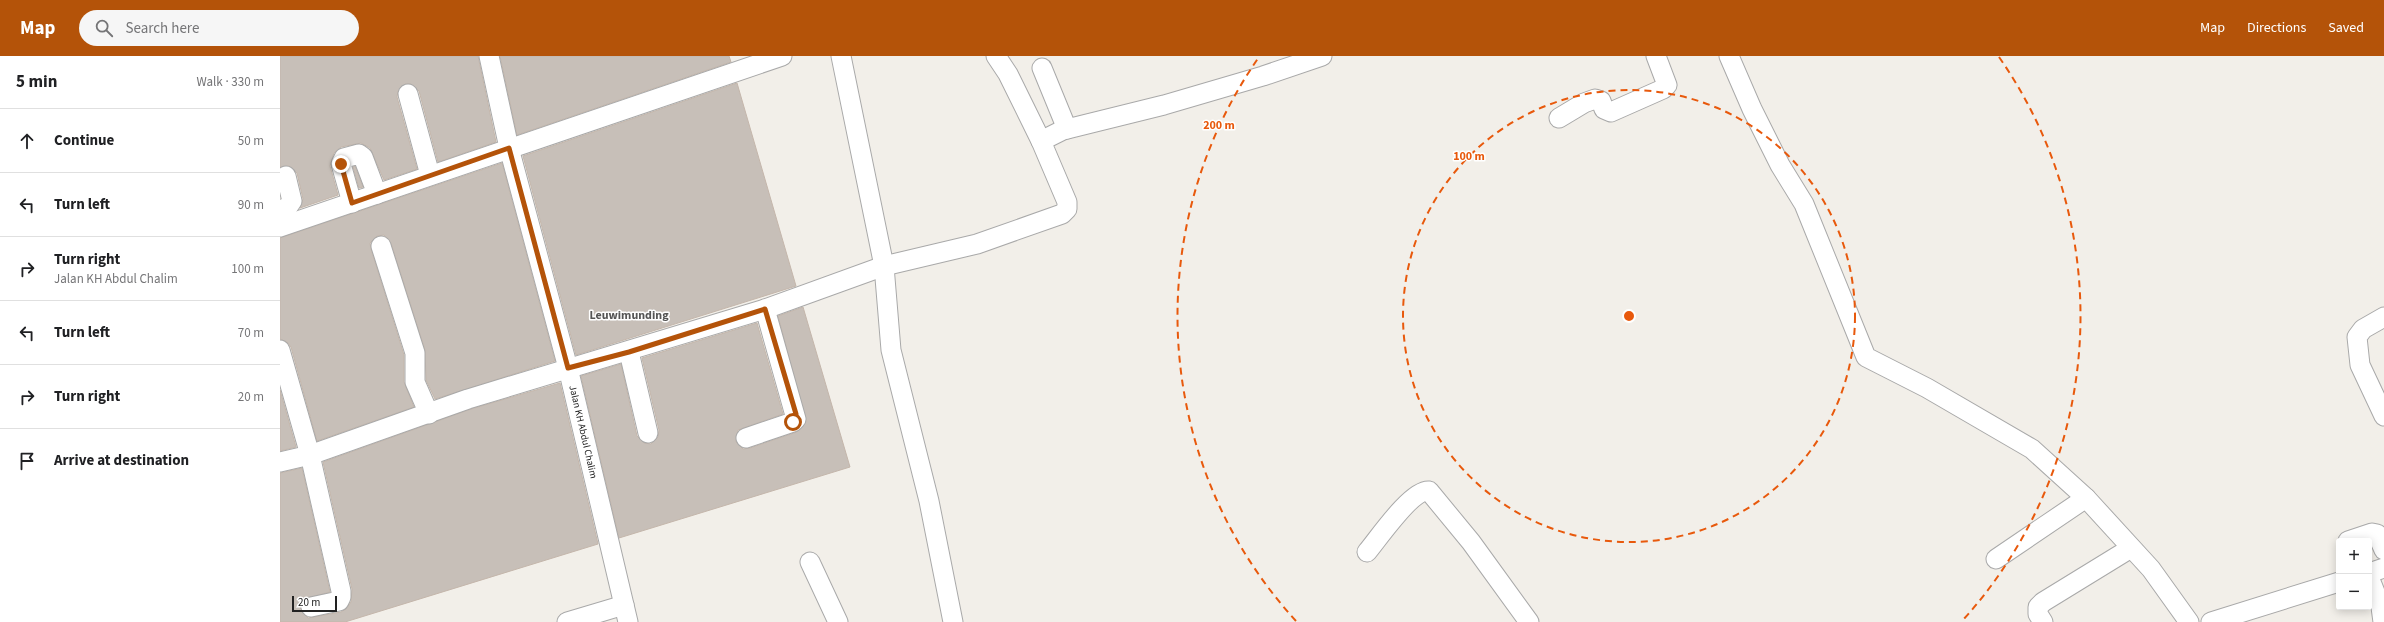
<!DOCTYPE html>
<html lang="en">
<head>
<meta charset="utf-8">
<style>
  :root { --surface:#fff; --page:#f6f6f6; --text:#202124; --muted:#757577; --line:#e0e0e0; --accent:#b45309 }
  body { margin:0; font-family:"Source Sans 3",sans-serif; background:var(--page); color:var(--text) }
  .controls { position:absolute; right:12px; bottom:12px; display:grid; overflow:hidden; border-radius:4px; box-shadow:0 2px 10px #0003 }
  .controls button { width:36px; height:36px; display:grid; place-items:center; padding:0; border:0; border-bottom:1px solid var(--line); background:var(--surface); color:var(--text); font:20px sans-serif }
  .scale { position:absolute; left:12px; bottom:10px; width:45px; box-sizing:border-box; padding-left:4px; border:2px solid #222; border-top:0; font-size:11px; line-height:14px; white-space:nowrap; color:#222; -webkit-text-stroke:3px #fff; paint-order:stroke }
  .stop { position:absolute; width:12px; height:12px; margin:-9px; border:3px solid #b45309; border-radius:50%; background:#fff }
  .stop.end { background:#b45309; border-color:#fff; box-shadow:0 1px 4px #0008 }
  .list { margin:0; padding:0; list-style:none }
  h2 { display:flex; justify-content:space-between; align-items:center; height:52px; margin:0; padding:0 16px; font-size:17px }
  h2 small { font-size:13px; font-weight:400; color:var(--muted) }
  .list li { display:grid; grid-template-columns:26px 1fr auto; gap:12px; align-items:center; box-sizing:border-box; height:64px; padding:0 16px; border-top:1px solid var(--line) }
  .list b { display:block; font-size:15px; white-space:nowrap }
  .list p { margin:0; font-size:13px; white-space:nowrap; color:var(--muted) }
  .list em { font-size:13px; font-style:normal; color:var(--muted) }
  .icon { flex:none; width:22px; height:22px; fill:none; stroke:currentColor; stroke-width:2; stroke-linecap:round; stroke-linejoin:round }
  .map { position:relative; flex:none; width:2104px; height:566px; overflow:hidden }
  header { display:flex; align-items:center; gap:24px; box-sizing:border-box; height:56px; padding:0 20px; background:var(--accent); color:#fff }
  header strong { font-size:19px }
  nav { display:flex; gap:22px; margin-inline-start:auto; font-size:14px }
  .search { width:280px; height:36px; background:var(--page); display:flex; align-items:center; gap:10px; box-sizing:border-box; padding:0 14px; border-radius:22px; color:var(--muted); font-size:15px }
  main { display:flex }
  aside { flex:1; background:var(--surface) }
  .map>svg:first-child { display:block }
  .building { fill:#c7bfb8; stroke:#c4b6ab }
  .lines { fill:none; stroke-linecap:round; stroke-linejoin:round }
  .minor-casing { stroke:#a9a9a9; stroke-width:21 }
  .minor { stroke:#fff; stroke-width:19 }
  .route { stroke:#b45309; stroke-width:5 }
  .ring { fill:none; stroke:#e8590c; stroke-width:2; stroke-dasharray:7 5 }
  .labels { text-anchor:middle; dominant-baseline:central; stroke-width:3; stroke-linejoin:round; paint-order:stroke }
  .street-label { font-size:10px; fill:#222; stroke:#fff }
  .quarter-label { font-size:12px; font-weight:bold; fill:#555; stroke:#fff }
  .centre { fill:#e8590c; stroke:#fff; stroke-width:2 }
  .ring-label { font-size:12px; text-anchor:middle; font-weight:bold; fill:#e8590c; stroke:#fff; stroke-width:3; stroke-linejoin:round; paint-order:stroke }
</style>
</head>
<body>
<header>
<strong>Map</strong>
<div class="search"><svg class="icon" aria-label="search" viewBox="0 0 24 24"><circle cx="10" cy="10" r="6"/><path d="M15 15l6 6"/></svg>Search here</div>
<nav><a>Map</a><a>Directions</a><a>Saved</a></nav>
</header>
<main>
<aside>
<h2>5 min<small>Walk · 330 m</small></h2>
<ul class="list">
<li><svg class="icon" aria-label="ahead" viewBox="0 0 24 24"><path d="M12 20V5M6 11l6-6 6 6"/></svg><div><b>Continue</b></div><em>50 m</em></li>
<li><svg class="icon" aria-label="left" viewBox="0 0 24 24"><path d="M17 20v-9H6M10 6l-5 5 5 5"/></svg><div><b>Turn left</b></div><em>90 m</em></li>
<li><svg class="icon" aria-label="right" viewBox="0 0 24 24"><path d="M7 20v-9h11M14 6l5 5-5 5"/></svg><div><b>Turn right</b><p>Jalan KH Abdul Chalim</p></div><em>100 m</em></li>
<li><svg class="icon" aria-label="left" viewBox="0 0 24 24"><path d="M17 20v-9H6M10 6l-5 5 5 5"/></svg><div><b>Turn left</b></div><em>70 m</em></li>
<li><svg class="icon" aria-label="right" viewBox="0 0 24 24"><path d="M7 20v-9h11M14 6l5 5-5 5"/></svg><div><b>Turn right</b></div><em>20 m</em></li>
<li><svg class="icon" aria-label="arrive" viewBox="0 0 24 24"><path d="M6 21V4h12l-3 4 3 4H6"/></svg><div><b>Arrive at destination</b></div></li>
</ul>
</aside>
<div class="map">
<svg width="2104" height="566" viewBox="0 0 2104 566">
  <rect width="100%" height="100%" fill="#f2efe9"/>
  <g class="building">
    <path d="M 0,0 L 198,0 L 216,86 L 158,106 L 139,35 L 131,28 L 125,28 L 118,35 L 117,41 L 137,113 L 104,124 L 90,92 L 81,87 L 61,91 L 54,97 L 50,110 L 58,139 L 20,152 L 23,143 L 17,117 L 9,110 L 0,111 Z"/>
    <path d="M 220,0 L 449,0 L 451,6 L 237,79 Z"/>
    <path d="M 457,27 L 516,230 L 296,299 L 243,100 Z"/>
    <path d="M 222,107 L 275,305 L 155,343 L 146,324 L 145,294 L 111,187 L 104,179 L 97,180 L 90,187 L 91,193 L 124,299 L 124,326 L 134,351 L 37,385 L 11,291 L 7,286 L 0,283 L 0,182 Z"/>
    <path d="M 75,110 L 83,131 L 79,132 L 73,111 Z"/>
    <path d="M 523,251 L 570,411 L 339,482 L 301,320 L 341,308 L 357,380 L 364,387 L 371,388 L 378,381 L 379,374 L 362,302 L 477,267 L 503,358 L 458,374 L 456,386 L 463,393 L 470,392 L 517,376 L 526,366 L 498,260 Z"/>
    <path d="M 280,327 L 318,488 L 65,566 L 0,566 L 0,417 L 22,412 L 50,536 L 24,543 L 20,554 L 28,562 L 61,556 L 66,553 L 71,546 L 72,533 L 43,406 L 191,353 Z"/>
    <path d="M 0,334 L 16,391 L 0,395 Z"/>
  </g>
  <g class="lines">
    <defs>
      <g id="minor">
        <path d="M 209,0 L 229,92 L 288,312 L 348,566"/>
        <path d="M 561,0 L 604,210 L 611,294 L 649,445 L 673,566"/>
        <path d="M 716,0 L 728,18 L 761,85"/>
        <path d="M 1449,0 L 1472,53 L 1500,109 L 1524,148 L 1586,301 L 1647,332 L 1752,393 L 1806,442 L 1871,513 L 1909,566"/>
        <path d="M 762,12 L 787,73"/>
        <path d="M 128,38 L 150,119"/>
        <path d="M 1279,62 L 1304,47 L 1315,43 L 1321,45 L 1324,53 L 1331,56 L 1383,33 L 1387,29 L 1376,0"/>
        <path d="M 72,147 L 61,108 L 64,102 L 79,98 L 83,101 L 97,138"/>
        <path d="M 0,154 L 8,151 L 12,145 L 6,120"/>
        <path d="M 0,171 L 502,0"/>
        <path d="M 101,190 L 135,297 L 135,326 L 149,358"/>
        <path d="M 2104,261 L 2083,273 L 2077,281 L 2080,309 L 2104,360"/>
        <path d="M 0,294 L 30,399 L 188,343 L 485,253 L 604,210 L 697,188 L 782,158 L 787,153 L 787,146 L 761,85 L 783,74 L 884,49 L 983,20 L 1042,0"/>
        <path d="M 349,296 L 368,377"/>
        <path d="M 466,382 L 513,366 L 516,363 L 485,253"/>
        <path d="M 0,406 L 30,399 L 61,535 L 61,541 L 59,545 L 31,551"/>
        <path d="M 2068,485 L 2092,477 L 2097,478 L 2104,494"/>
        <path d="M 1087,496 C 1098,483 1132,433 1149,435 L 1191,486 L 1249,566"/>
        <path d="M 1716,503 L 1806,442"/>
        <path d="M 530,506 L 558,566"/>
        <path d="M 2089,517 L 2104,512"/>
        <path d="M 2089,521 L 2101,551 L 2103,566"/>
        <path d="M 287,566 L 344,549"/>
        <path d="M 1763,566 L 1758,558 L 1758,551 L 1763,546 L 1851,492"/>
        <path d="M 1931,566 L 2059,526"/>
      </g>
    </defs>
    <use href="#minor" class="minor-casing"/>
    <use href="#minor" class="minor"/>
  </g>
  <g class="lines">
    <path class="route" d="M 61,108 L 72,147 L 229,92 L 288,312 L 349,296 L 485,253 L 516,358 L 516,363 L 513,366"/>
  </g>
  <g class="ring">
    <circle cx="1349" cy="260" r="226"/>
    <path d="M1016 565A452 452 0 0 1 979 1M1719 1A452 452 0 0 1 1682 565"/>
  </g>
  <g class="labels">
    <g class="street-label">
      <text transform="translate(303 376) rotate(77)">Jalan KH Abdul Chalim</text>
    </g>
    <g class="quarter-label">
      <text x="349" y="259">Leuwimunding</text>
    </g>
  </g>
  <circle cx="1349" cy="260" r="6" class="centre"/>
  <g class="ring-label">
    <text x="939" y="73">200 m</text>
    <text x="1189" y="104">100 m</text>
  </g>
</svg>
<div class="controls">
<button>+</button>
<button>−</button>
</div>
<div class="scale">20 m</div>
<div class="stop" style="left:513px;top:366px"></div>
<div class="stop end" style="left:61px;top:108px"></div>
</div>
</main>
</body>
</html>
